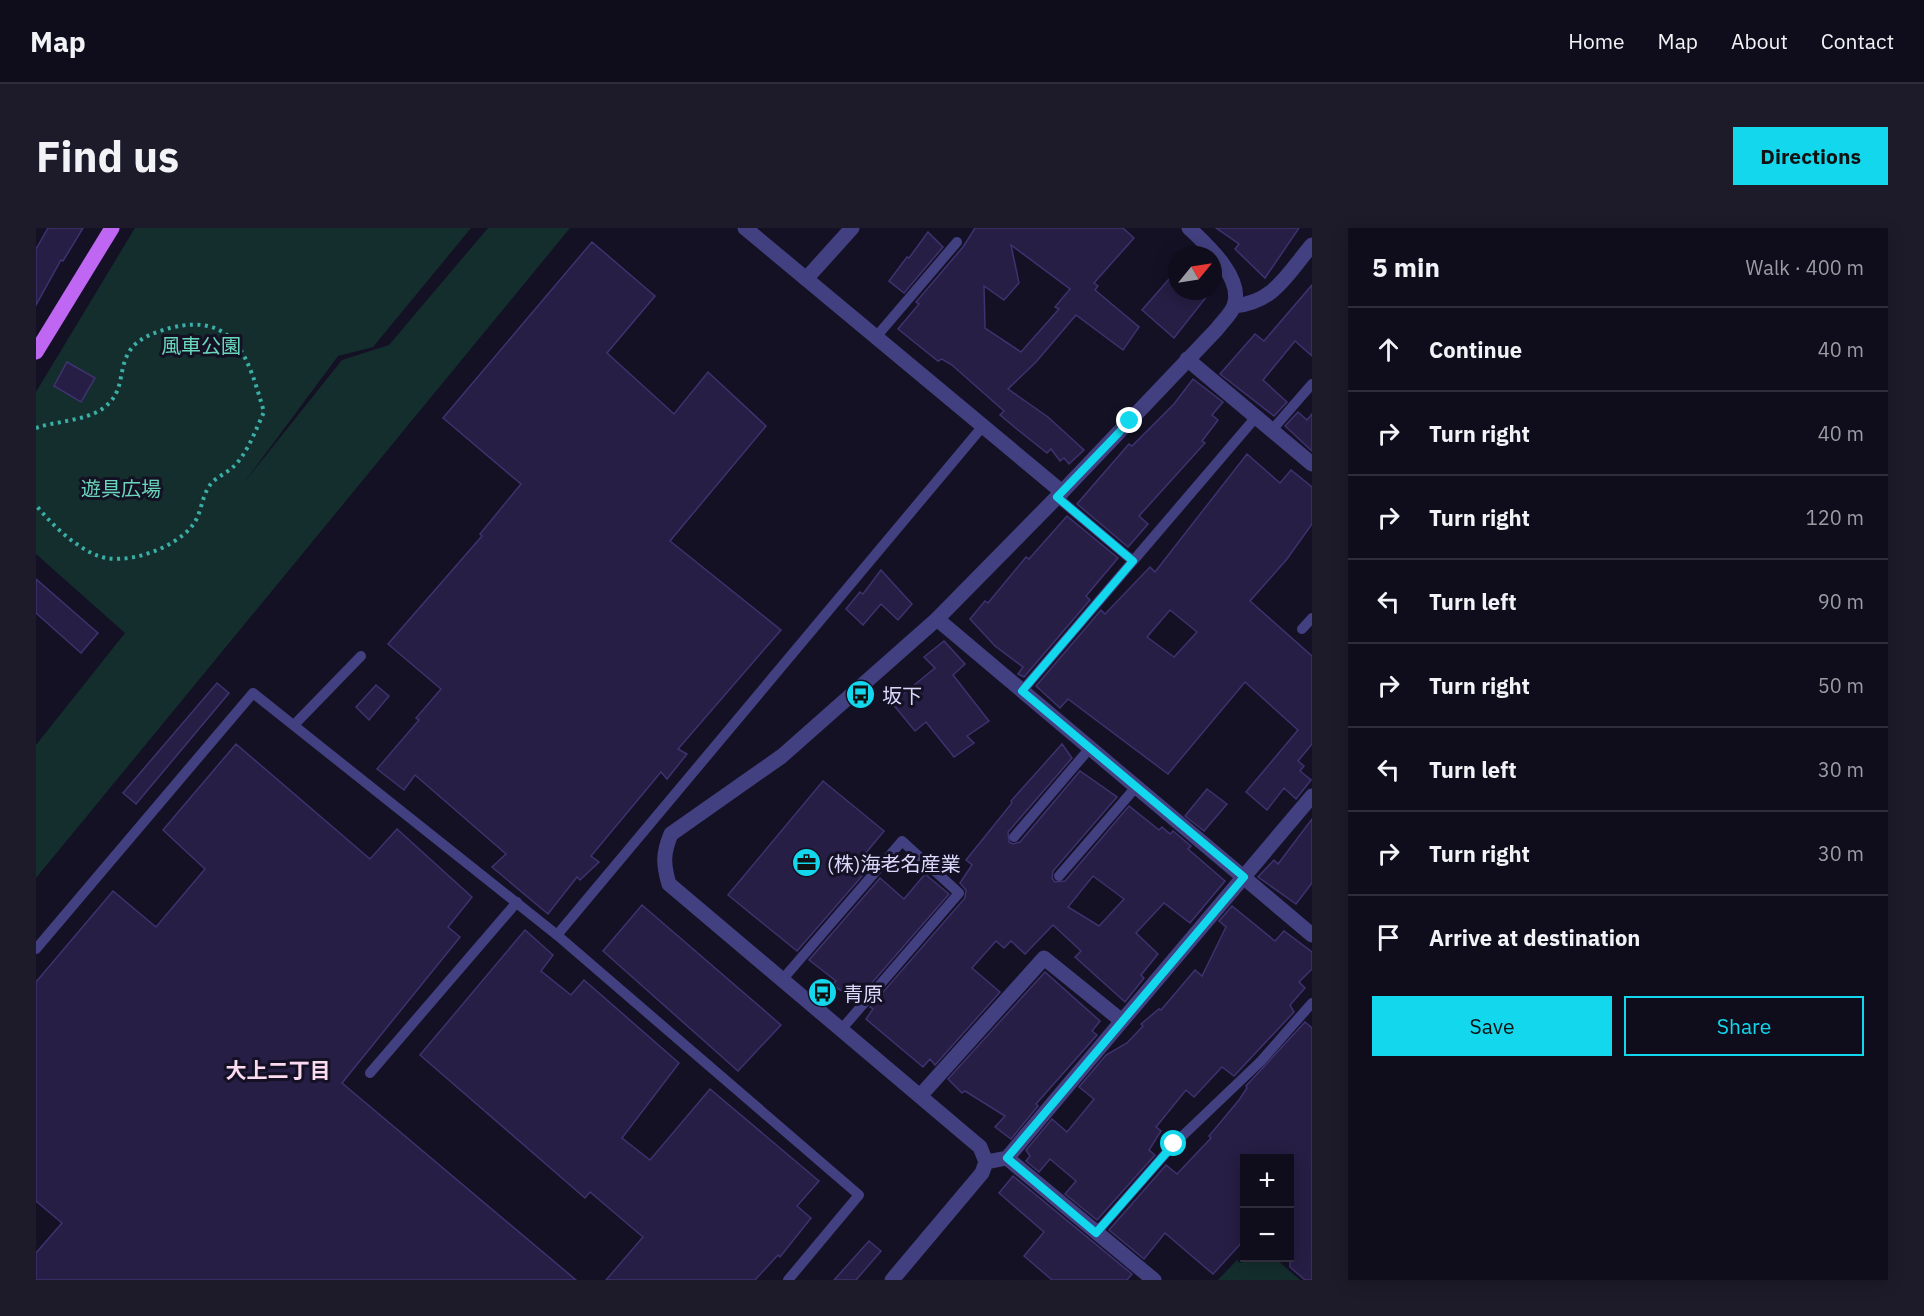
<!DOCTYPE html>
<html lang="en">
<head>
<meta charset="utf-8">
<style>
  :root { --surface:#0f0d1c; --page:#1d1b29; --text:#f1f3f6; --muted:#9b9ca3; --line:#2f2d3b; --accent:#13d8ed }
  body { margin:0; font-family:"IBM Plex Sans","Noto Sans JP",sans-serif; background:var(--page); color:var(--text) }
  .controls { position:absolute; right:18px; bottom:18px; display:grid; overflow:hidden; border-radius:0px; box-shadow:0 3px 15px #0003 }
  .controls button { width:54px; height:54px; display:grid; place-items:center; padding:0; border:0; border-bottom:2px solid var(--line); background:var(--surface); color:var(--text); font:30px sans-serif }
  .compass { position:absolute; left:1132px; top:18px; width:54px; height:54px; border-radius:50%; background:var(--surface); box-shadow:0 3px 15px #0003; rotate:60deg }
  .stop { position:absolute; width:18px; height:18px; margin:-14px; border:4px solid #13d8ed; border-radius:50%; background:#fff }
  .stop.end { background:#13d8ed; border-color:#fff; box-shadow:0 2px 6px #0008 }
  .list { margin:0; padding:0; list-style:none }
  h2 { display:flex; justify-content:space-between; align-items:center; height:78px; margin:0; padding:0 24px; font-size:26px }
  h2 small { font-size:20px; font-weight:400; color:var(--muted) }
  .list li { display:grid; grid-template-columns:39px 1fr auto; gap:18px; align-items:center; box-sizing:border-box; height:84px; padding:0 24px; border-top:2px solid var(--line) }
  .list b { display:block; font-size:22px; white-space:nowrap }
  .list em { font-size:20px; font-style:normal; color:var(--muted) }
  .actions { display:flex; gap:12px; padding:18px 24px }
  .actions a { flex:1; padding:14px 0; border:2px solid var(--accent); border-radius:0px; text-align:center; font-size:21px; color:var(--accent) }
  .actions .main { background:var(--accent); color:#111 }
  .icon { flex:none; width:33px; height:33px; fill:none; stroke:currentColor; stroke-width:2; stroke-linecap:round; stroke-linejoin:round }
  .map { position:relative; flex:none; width:1276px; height:1052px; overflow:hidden; border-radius:0px }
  header { display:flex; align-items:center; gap:36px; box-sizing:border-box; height:84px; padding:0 30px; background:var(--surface); border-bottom:2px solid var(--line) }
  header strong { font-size:28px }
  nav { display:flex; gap:33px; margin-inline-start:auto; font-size:21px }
  .intro { display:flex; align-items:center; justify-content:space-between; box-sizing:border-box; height:144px; padding:0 36px }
  h1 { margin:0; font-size:42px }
  .button { padding:15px 27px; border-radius:0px; background:var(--accent); color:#111; font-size:21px; font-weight:700 }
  main { display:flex; gap:36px; padding:0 36px }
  aside { flex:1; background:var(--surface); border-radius:0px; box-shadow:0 3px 15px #0003 }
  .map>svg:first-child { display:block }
  .green { fill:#142e2d }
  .building { fill:#261e44; stroke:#3e326f; stroke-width:1.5; fill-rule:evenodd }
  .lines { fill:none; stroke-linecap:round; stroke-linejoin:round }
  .path { stroke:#39afa7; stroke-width:4; stroke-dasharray:3 4.5; stroke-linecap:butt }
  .service { stroke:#424080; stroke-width:10 }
  .minor { stroke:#424080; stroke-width:15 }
  .tertiary { stroke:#424080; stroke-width:15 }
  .primary { stroke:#bf67f3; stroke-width:15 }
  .route { stroke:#13d8ed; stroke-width:8 }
  .labels { text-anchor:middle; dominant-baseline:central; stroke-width:6; stroke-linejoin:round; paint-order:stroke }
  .park-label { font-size:20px; fill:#69d7bb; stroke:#141125 }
  .poi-label { font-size:20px; fill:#dcd8fc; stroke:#141125; text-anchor:start }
  .neighbourhood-label { font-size:21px; font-weight:bold; fill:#fcdaf0; stroke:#141125 }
</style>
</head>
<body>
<header>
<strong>Map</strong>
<nav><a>Home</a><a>Map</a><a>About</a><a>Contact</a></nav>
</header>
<div class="intro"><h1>Find us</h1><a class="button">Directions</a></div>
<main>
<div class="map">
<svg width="1276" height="1052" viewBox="0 0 1276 1052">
  <rect width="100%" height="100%" fill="#141125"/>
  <g class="green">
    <path d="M 99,0 L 435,0 L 337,119 L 302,128 L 207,256 L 306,132 L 353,117 L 452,0 L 534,0 L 0,650 L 0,517 L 89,405 L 0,326 L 0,164 Z"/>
    <path d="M 1221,1030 L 1239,1030 L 1264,1052 L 1182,1052 L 1201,1032 L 1204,1035 Z"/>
  </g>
  <g class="building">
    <path d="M 12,0 L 47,0 L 27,33 L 25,32 L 0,77 L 0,21 Z"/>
    <path d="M 939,0 L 1087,0 L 1098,10 L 1058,55 L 1062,58 L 1059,62 L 1103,99 L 1087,122 L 1040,87 L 1000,134 L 972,161 L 1012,189 L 1048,222 L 1033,236 L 1028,230 L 1024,233 L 1015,221 L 1011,225 L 982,202 L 964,187 L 968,183 L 916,137 L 906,131 L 902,133 L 862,101 L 883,76 L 880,74 L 927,19 ZM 975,17 L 1034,61 L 1019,79 L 1023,81 L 985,124 L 949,100 L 948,58 L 968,72 L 983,55 Z"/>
    <path d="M 1180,0 L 1263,0 L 1229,50 L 1199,21 L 1203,16 Z"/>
    <path d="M 892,4 L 907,19 L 868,65 L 853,53 L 871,29 L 873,30 Z"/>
    <path d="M 556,14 L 619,68 L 571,125 L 638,186 L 672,144 L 730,198 L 634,313 L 745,402 L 642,521 L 651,526 L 631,551 L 625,544 L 555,628 L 563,634 L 544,652 L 541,649 L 512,686 L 456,639 L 470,626 L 379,547 L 368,562 L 341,541 L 383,492 L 380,490 L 405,461 L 352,416 L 446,308 L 444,306 L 485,256 L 407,190 Z"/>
    <path d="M 1141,42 L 1141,63 L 1175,63 L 1138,110 L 1106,82 Z"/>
    <path d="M 1276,57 L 1276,128 L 1259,113 L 1227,152 L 1251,174 L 1238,188 L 1184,146 L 1219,106 L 1228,113 Z"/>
    <path d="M 31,134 L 59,150 L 45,174 L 18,158 Z"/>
    <path d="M 1157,151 L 1187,174 L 1176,187 L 1182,192 L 1166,213 L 1169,215 L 1103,288 L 1112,296 L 1092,319 L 1041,276 L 1093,216 L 1096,218 L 1138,176 Z"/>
    <path d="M 1262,184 L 1271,192 L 1276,186 L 1276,223 L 1249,198 Z"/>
    <path d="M 1211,226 L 1244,255 L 1255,242 L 1276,259 L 1276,296 L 1251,331 L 1214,373 L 1276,428 L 1276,516 L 1262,533 L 1268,538 L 1264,543 L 1275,552 L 1260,571 L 1248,560 L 1231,582 L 1210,564 L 1262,502 L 1209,454 L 1132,546 L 1032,471 L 1024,480 L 1000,458 L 1065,382 L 1069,386 L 1114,339 L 1119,344 ZM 1134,382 L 1161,404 L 1138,429 L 1111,409 Z"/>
    <path d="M 1031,288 L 1082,330 L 1050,368 L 1054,372 L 988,449 L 982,446 L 987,439 L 959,418 L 934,391 L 949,373 L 952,375 L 990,329 L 993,331 Z"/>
    <path d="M 845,342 L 876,376 L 862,392 L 845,376 L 827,397 L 810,381 L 824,364 L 827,366 Z"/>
    <path d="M 0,351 L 62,405 L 45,425 L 0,385 Z"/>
    <path d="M 908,413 L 929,436 L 917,447 L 953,493 L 931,508 L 938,515 L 918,529 L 890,494 L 879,503 L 856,475 L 899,440 L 888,429 Z"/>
    <path d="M 181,455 L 193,465 L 100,576 L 87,565 Z"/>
    <path d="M 340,457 L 353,468 L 333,492 L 320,479 Z"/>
    <path d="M 200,516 L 334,631 L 361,601 L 436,669 L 412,699 L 424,709 L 306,855 L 540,1052 L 0,1052 L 0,1025 L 26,995 L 0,973 L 0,754 L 77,663 L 120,699 L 169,641 L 127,602 Z"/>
    <path d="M 1026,516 L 1036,530 L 972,604 L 973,614 L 977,616 L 984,614 L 1044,543 L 1081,569 L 1017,643 L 1016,650 L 1019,654 L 1029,653 L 1093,578 L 1123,602 L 1126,599 L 1134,606 L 1137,603 L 1155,618 L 1152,621 L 1189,653 L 1154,695 L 1128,675 L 1100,705 L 1122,726 L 1105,747 L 1108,750 L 1089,774 L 1039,729 L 1045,723 L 1017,697 L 989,726 L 975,713 L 968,720 L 960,713 L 936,740 L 964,764 L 899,837 L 894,831 L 887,839 L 830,791 L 837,781 L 834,779 L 929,670 L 930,662 L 924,655 L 936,637 L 930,632 L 976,575 L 975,573 ZM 1057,648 L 1088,671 L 1063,698 L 1032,679 Z"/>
    <path d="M 787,553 L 848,603 L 824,632 L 833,640 L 761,723 L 692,667 Z"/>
    <path d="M 1171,561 L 1191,576 L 1168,603 L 1149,588 Z"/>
    <path d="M 1276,591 L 1276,655 L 1260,676 L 1222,649 L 1238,632 L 1242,636 Z"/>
    <path d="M 889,646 L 913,666 L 821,772 L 796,757 L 800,753 L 773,732 L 844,650 L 868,671 Z"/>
    <path d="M 606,677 L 745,797 L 702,843 L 567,723 Z"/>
    <path d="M 1196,678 L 1239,713 L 1248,703 L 1276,724 L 1276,741 L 1263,754 L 1269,760 L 1254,777 L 1258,784 L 1198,848 L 1186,839 L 1158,869 L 1150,862 L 1120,899 L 1125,903 L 1113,922 L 1119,927 L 1061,992 L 1029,966 L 1040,953 L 1014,931 L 1003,944 L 990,933 L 994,928 L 990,922 L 1016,891 L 1031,904 L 1058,871 L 1043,859 L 1070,827 L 1091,815 L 1107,798 L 1105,796 L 1123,781 L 1125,782 L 1159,742 L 1166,748 L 1190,699 L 1183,693 Z"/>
    <path d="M 489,702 L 517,727 L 505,743 L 535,767 L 548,752 L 643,835 L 586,910 L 614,932 L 674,861 L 783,953 L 761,978 L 775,990 L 744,1029 L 742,1027 L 719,1052 L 570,1052 L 607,1009 L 554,964 L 549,970 L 384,827 Z"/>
    <path d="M 1009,744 L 1064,793 L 1056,803 L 1061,807 L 1000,876 L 1002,878 L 975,911 L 959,899 L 969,888 L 929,863 L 926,865 L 912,851 Z"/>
    <path d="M 1269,794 L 1276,800 L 1276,1052 L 1269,1052 L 1254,1039 L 1254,930 L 1209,930 L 1209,1011 L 1177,1046 L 1129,1005 L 1108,1031 L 1073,1002 L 1130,937 L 1141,946 L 1175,910 L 1173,908 L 1203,872 L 1211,860 L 1210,858 Z"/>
    <path d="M 977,948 L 1096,1046 L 1091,1052 L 1016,1052 L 988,1028 L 1008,1004 L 963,965 Z"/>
    <path d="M 833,1013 L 845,1023 L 820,1052 L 798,1052 Z"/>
  </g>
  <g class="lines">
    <path class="path" d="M 0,200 C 20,193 48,193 66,181 C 91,164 80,142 95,121 C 104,109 120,104 134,100 C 201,83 213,133 228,184 C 220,201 211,227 196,240 C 189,246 180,249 174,257 C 165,269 166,286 156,298 C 138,321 87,339 60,327 C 38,318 14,295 0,277"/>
    <g class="service">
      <path d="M 840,109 L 921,14"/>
      <path d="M 1236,202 L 1276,156"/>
      <path d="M 1021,269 L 1097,333"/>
      <path d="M 1266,401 L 1276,390"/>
      <path d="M 986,463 L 1220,189"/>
      <path d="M 258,497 L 325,428"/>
      <path d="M 978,609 L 1054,520"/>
      <path d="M 1023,648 L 1100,559"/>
      <path d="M 521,707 L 823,967 L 752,1052"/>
      <path d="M 0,721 L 217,465 L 521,707 L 947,198"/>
      <path d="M 746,752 L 866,613 L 923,665 L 804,803"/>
      <path d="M 334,845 L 481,674"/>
      <path d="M 1060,1005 L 1138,916 L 1225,833 L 1276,775"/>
    </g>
    <g class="minor">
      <path d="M 709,0 L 1026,264"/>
      <path d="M 770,51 L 816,0"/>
      <path d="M 1198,78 C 1239,74 1251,46 1276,17"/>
      <path d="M 1151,131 L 1276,236"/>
      <path d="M 901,391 L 1276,707"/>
      <path d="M 884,868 L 1008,730 L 1086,793 L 1276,568"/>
      <path d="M 971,930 L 1118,1052"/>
      <path d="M 950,934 L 971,930 L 1086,793"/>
    </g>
    <path class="tertiary" d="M 856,1052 L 946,945 L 950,934 L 944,919 L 633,656 C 627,636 627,625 635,606 L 746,528 L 901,391 L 1026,264 L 1181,101 C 1186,94 1195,86 1198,78 C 1208,50 1171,17 1153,0"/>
    <path class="primary" d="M 0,124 L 76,0"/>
  </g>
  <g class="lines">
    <path class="route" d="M 1094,193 L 1021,269 L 1097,333 L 986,463 L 1208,649 L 971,930 L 1060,1005 L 1138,916"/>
  </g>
  <defs>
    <symbol id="bus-disc" viewBox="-11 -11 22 22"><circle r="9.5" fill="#13d8ed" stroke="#141125"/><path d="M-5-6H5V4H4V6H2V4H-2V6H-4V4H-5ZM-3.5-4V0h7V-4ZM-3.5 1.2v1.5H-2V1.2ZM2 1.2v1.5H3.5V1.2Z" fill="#111"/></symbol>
    <symbol id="office-disc" viewBox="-11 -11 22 22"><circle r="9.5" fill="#13d8ed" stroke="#141125"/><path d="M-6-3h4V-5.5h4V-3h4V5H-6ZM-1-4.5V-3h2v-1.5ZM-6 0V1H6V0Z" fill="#111"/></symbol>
  </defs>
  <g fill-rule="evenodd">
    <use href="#bus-disc" x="808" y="450" width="33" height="33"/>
    <use href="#office-disc" x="754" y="618" width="33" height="33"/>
    <use href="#bus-disc" x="770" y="748" width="33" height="33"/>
  </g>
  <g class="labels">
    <g class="park-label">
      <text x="165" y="117">風車公園</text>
      <text x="85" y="260">遊具広場</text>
    </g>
    <g class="poi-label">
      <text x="846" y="467">坂下</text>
      <text x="791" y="635">(株)海老名産業</text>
      <text x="807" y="765">青原</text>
    </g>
    <g class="neighbourhood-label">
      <text x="242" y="842">大上二丁目</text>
    </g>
  </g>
</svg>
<div class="controls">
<button>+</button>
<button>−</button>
</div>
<svg class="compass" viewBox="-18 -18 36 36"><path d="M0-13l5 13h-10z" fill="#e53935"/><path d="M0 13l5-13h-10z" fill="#9b9ca3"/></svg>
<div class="stop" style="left:1138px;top:916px"></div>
<div class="stop end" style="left:1094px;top:193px"></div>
</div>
<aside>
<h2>5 min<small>Walk · 400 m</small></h2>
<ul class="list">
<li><svg class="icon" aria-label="ahead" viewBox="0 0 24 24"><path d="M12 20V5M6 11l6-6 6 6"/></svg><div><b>Continue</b></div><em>40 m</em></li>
<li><svg class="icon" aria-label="right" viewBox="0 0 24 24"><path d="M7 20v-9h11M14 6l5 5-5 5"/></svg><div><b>Turn right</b></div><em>40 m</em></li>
<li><svg class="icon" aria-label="right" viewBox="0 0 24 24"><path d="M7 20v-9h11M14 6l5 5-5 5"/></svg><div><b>Turn right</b></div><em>120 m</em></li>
<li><svg class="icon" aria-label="left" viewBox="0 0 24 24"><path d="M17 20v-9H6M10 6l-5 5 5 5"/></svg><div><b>Turn left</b></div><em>90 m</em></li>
<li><svg class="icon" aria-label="right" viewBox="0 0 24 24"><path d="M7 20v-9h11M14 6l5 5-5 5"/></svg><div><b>Turn right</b></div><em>50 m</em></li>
<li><svg class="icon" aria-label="left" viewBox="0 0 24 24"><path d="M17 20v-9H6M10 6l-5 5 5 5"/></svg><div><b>Turn left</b></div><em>30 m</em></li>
<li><svg class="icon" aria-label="right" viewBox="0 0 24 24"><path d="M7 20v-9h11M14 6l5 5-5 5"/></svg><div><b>Turn right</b></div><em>30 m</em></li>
<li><svg class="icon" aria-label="arrive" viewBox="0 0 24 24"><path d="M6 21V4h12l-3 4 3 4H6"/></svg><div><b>Arrive at destination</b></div></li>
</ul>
<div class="actions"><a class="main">Save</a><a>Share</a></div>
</aside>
</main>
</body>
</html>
